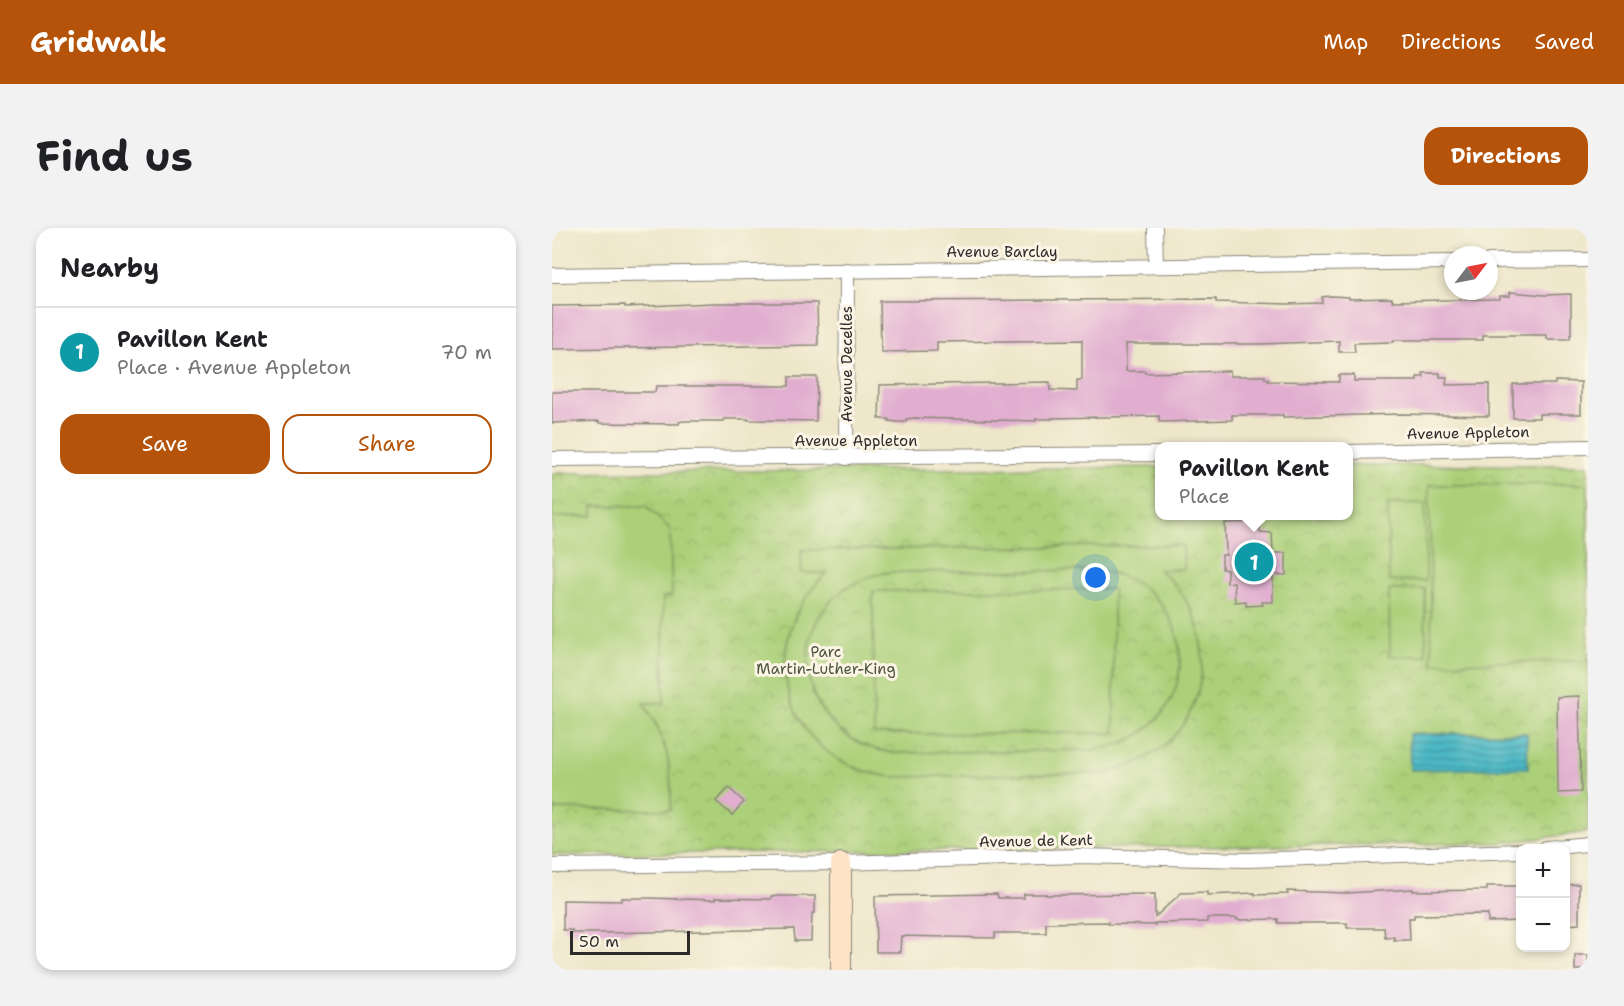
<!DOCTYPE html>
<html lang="en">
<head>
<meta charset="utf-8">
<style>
  :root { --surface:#fff; --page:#f2f2f2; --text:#202124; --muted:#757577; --line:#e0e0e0; --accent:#b45309 }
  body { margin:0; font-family:"Shantell Sans",sans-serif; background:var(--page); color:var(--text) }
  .controls { position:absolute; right:18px; bottom:18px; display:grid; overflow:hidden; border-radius:12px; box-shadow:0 3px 9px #0003 }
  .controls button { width:54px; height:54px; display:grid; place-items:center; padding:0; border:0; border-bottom:2px solid var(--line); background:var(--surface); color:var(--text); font:30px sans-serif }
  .compass { position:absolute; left:892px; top:18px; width:54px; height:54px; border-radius:50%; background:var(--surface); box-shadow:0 3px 9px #0003; rotate:58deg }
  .scale { position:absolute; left:18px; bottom:15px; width:120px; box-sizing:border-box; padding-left:6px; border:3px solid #2b2b2b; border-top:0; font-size:16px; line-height:21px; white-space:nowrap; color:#2b2b2b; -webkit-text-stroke:4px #fcf5e5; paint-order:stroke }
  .you { position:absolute; left:544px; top:350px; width:21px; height:21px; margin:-15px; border:4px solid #fff; border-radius:50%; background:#1a73e8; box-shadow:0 0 0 9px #1a73e833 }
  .badge { display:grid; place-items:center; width:39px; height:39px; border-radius:50%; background:var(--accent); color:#fff; font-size:20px; font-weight:700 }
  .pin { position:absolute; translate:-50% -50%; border:3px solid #fff; box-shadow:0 2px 6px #0006 }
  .popup { position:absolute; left:603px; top:214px; width:198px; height:78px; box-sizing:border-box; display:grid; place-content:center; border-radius:12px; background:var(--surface); filter:drop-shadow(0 2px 4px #0005); font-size:20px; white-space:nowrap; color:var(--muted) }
  .popup b { font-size:22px; color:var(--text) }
  .popup::after { content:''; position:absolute; left:50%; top:100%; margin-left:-12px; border:12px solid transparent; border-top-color:var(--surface) }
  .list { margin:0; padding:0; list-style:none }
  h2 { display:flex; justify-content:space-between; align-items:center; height:78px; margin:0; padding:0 24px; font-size:26px }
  h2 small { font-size:20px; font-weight:400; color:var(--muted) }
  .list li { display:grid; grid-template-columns:39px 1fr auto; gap:18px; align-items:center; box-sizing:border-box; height:90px; padding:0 24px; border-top:2px solid var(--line) }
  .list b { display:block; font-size:22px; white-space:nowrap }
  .list p { margin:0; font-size:20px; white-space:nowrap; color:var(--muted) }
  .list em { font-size:20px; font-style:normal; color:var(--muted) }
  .actions { display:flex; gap:12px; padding:18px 24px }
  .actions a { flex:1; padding:14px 0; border:2px solid var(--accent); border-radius:18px; text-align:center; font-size:21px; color:var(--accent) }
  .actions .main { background:var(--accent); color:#fff }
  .map { position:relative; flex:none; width:1036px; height:742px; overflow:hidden; border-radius:18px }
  header { display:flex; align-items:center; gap:36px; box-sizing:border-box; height:84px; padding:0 30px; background:var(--accent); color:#fff }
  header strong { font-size:28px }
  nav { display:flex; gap:33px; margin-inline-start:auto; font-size:21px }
  .intro { display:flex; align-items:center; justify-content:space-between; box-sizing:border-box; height:144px; padding:0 36px }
  h1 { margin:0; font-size:42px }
  .button { padding:15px 27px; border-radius:18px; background:var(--accent); color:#fff; font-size:21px; font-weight:700 }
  main { display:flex; gap:36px; padding:0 36px }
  aside { flex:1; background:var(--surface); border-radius:18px; box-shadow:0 3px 9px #0003 }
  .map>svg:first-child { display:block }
  .park { fill:url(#park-crowns); stroke:#6c7e52; stroke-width:1.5 }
  .pitch { fill:#acd079; stroke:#6c7e52; stroke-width:1.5; fill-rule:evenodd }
  .water { fill:url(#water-rules); stroke:#3b7278; stroke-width:1.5 }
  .building { fill:#e1aed0 }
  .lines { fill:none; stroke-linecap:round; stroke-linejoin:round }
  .street-casing { stroke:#8c887a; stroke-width:16 }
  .secondary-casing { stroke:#8c887a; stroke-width:22 }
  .street { stroke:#fff; stroke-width:14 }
  .secondary { stroke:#fee4c6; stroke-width:20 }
  .labels { text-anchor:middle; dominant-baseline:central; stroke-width:6; stroke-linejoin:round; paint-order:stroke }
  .street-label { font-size:15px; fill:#2b2b2b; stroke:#fcf5e5 }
  .park-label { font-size:15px; fill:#4b543e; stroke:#fcf5e5 }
</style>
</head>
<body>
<header>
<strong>Gridwalk</strong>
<nav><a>Map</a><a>Directions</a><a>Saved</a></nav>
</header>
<div class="intro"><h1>Find us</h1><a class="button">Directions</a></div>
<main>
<aside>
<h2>Nearby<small></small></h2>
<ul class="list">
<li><span class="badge" style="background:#0f9aa8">1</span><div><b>Pavillon Kent</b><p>Place · Avenue Appleton</p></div><em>70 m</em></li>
</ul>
<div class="actions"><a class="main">Save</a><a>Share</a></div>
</aside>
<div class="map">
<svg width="1036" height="742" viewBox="0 0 1036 742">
  <defs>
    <pattern id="park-crowns" width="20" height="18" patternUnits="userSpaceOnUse" patternTransform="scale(1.5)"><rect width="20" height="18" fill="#acd079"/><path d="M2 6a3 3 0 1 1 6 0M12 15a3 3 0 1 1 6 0" fill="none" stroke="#94b369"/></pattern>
    <pattern id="water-rules" width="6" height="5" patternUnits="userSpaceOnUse" patternTransform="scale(1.5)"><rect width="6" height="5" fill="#4bb8c5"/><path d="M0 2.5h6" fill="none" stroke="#3f96a0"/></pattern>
  </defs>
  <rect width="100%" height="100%" fill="#fcf5e5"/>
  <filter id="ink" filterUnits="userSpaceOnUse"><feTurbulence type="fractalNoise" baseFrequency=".0167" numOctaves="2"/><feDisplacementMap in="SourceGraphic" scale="12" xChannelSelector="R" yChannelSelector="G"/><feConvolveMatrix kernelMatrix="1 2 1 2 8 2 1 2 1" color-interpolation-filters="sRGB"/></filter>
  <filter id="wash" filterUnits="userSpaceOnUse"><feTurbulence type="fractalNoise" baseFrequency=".008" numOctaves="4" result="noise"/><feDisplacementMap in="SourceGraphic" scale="24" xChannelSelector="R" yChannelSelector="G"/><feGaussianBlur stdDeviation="1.35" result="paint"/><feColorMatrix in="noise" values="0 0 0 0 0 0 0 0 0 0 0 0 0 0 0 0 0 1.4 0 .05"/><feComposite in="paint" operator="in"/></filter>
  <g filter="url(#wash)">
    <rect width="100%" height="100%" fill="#ede6c9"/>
    <path class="park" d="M 797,237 L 1036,237 L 1036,604 L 949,615 L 0,627 L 0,245 L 607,239 L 608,288 L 796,288 Z"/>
    <g class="pitch">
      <path d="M 1036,256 L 1036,433 L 880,435 L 877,257 Z"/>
      <path d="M 873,275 L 874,353 L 837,353 L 836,276 Z"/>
      <path d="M 41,278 L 94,278 L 118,301 L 120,368 L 111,369 L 112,475 L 91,475 C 116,510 120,540 119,582 L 2,581 L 2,589 L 0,589 L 0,289 L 41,288 Z"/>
      <path d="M 631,317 L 632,341 L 607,342 C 662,384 665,471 613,517 C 596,531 576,539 555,545 L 341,549 C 325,547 308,543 293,535 C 218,495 215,399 275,345 L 250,345 L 249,322 ZM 545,342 C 656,357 657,509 540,522 L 341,525 C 227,508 228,358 339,344 Z"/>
      <path d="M 561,361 L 562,505 L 322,506 L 321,363 Z"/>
      <path d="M 873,361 L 874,428 L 838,428 L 837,362 Z"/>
    </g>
    <path class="water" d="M 975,505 L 976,540 L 858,542 L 857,506 Z"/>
    <g id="blocks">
      <g class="building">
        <path d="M 958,64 L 992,67 L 1019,66 L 1019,107 L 1018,107 L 1018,111 L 995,111 L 995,107 L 931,107 L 931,112 L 842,112 L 842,114 L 802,115 L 803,124 L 787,124 L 787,113 L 709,116 L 574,116 L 574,143 L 593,143 L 593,145 L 678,143 L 678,148 L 713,148 L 713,151 L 716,151 L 716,153 L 787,154 L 787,147 L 802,147 L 802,153 L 865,153 L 865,149 L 872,149 L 871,145 L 888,145 L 888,149 L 895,149 L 894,157 L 937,156 L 937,188 L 849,186 L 731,189 L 731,187 L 680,187 L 680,192 L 607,194 L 607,188 L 500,190 L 500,191 L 484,191 L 484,193 L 363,190 L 354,191 L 354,194 L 345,194 L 337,193 L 337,191 L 327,191 L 328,157 L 498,154 L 498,162 L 525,163 L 525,152 L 530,152 L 530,112 L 385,114 L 385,123 L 329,124 L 328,73 L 664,71 L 664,74 L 735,76 L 770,75 L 770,69 L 779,68 L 797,69 L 797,71 L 840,70 L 840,73 L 948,71 L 948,68 L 958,68 Z"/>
        <path d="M 161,75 L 265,75 L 266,117 L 0,121 L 0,78 L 73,77 L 73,79 Z"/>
        <path d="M 237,149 L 265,149 L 264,193 L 196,192 L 196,191 L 172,191 L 172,193 L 131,193 L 127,194 L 127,196 L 47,195 L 47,193 L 0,195 L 0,164 L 103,164 L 104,158 L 237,158 Z"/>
        <path d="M 1003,153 L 1029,154 L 1029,186 L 987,186 L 987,190 L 961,190 L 961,156 L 1003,156 Z"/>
        <path d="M 708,294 L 708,304 L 720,305 L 721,325 L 734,325 L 734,347 L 721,347 L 721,374 L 710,374 L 711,377 L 694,378 L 694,373 L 683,374 L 682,354 L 675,355 L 675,342 L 670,341 L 670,327 L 674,327 L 673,295 Z"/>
        <path d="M 1027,468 L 1029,564 L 1006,565 L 1005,469 Z"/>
        <path d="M 177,560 L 192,574 L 180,587 L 164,573 Z"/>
        <path d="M 1027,656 L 1027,696 L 1014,697 L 1014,657 Z"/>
        <path d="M 935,658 L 969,658 L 969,693 L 936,694 L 936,686 L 862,687 L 862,690 L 857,690 L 858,712 L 842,712 L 842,709 L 833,710 L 832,700 L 795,700 L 795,695 L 726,695 L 726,691 L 685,692 L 685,690 L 655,690 L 655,694 L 603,695 L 603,697 L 556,696 L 556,694 L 494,695 L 494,705 L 443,705 L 443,710 L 349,708 L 348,724 L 324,724 L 323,668 L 445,666 L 446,670 L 472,670 L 472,666 L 494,666 L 494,667 L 603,666 L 603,689 L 629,665 L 655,664 L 655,667 L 703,665 L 703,667 L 736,666 L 735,663 L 795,665 L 861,661 L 861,663 L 935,662 Z"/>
        <path d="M 219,668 L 263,668 L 263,685 L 260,685 L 259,713 L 243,713 L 242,701 L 52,705 L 20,705 L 20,702 L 11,702 L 11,672 L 70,673 L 70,670 L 96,670 L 163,672 L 163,670 L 219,671 Z"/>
        <rect x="1023" y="727" width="13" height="15"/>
      </g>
    </g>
  </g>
  <g filter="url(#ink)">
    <use href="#blocks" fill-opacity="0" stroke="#8c887a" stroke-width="1.5"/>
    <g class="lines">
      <defs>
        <g id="street">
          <path d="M 603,0 L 604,38"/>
          <path d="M 937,33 L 1036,32"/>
          <path d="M 0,47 L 901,34"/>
          <path d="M 796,224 L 1036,219"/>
          <path d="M 294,230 L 295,42"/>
          <path d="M 0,231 L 608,226"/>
          <path d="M 994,620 L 1036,616"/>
          <path d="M 0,638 L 289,635 L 528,628 L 695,632 L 969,623"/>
        </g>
        <path id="secondary" d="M 289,742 L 289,635"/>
      </defs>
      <use href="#street" class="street-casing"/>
      <use href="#secondary" class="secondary-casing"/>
      <use href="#street" class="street"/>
      <use href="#secondary" class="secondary"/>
    </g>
  </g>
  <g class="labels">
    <g class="street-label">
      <text x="450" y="24">Avenue Barclay</text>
      <text transform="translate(295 136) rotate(-90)">Avenue Decelles</text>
      <text transform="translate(916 205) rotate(-1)">Avenue Appleton</text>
      <text x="304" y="213">Avenue Appleton</text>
      <text transform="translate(484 613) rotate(-1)">Avenue de Kent</text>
    </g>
    <g class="park-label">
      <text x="274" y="424">Parc<tspan x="274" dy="17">Martin-Luther-King</tspan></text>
    </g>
  </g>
</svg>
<div class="controls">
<button>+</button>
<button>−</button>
</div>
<svg class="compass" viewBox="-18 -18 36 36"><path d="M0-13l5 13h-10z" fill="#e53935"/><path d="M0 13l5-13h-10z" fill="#757577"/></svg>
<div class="scale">50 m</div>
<div class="you"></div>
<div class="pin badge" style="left:702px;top:334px;background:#0f9aa8">1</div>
<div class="popup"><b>Pavillon Kent</b>Place</div>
</div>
</main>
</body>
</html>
